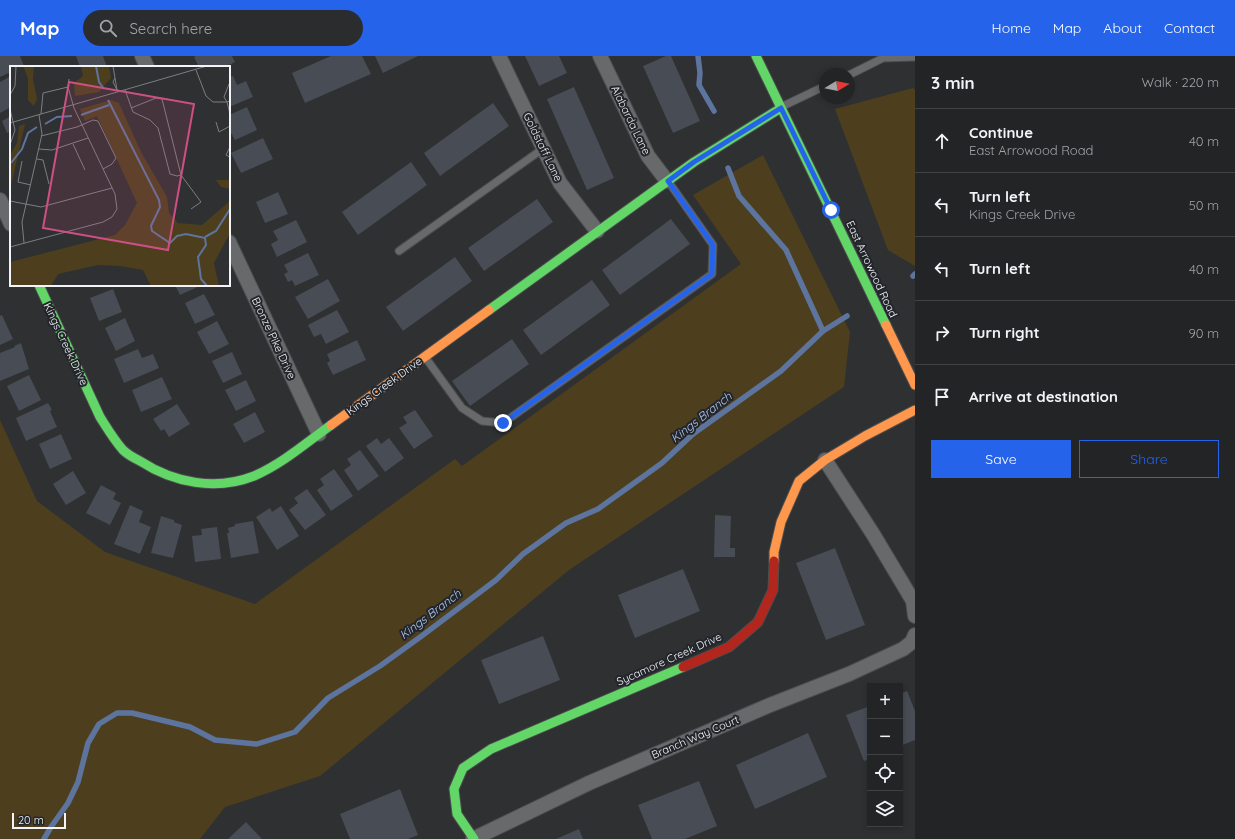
<!DOCTYPE html>
<html lang="en">
<head>
<meta charset="utf-8">
<style>
  :root { --surface:#222426; --page:#2a2c2e; --text:#f1f3f6; --muted:#a2a4a7; --line:#3f4143; --accent:#2563eb }
  body { margin:0; font-family:Quicksand,sans-serif; background:var(--page); color:var(--text) }
  .controls { position:absolute; right:12px; bottom:12px; display:grid; overflow:hidden; border-radius:0px; box-shadow:0 2px 6px #0003 }
  .controls button { width:36px; height:36px; display:grid; place-items:center; padding:0; border:0; border-bottom:1px solid var(--line); background:var(--surface); color:var(--text); font:20px sans-serif }
  .compass { position:absolute; left:819px; top:12px; width:36px; height:36px; border-radius:50%; background:var(--surface); box-shadow:0 2px 6px #0003; rotate:80deg }
  .scale { position:absolute; left:12px; bottom:10px; width:54px; box-sizing:border-box; padding-left:4px; border:2px solid #f2f4f8; border-top:0; font-size:11px; line-height:14px; white-space:nowrap; color:#f2f4f8; -webkit-text-stroke:3px #22252a; paint-order:stroke }
  .stop { position:absolute; width:12px; height:12px; margin:-9px; border:3px solid #2563eb; border-radius:50%; background:#fff }
  .stop.end { background:#2563eb; border-color:#fff; box-shadow:0 1px 4px #0008 }
  .list { margin:0; padding:0; list-style:none }
  h2 { display:flex; justify-content:space-between; align-items:center; height:52px; margin:0; padding:0 16px; font-size:17px }
  h2 small { font-size:13px; font-weight:400; color:var(--muted) }
  .list li { display:grid; grid-template-columns:26px 1fr auto; gap:12px; align-items:center; box-sizing:border-box; height:64px; padding:0 16px; border-top:1px solid var(--line) }
  .list b { display:block; font-size:15px; white-space:nowrap }
  .list p { margin:0; font-size:13px; white-space:nowrap; color:var(--muted) }
  .list em { font-size:13px; font-style:normal; color:var(--muted) }
  .actions { display:flex; gap:8px; padding:12px 16px }
  .actions a { flex:1; padding:9px 0; border:1px solid var(--accent); border-radius:0px; text-align:center; font-size:14px; color:var(--accent) }
  .actions .main { background:var(--accent); color:#fff }
  .icon { flex:none; width:22px; height:22px; fill:none; stroke:currentColor; stroke-width:2; stroke-linecap:round; stroke-linejoin:round }
  .map { position:relative; flex:none; width:915px; height:783px; overflow:hidden }
  header { display:flex; align-items:center; gap:24px; box-sizing:border-box; height:56px; padding:0 20px; background:var(--accent); color:#fff }
  header strong { font-size:19px }
  nav { display:flex; gap:22px; margin-inline-start:auto; font-size:14px }
  .search { width:280px; height:36px; background:var(--page); display:flex; align-items:center; gap:10px; box-sizing:border-box; padding:0 14px; border-radius:22px; color:var(--muted); font-size:15px }
  main { display:flex }
  aside { flex:1; background:var(--surface) }
  .map>svg:first-child { display:block }
  .green { fill:#4d3f1e }
  .lines { fill:none; stroke-linecap:round; stroke-linejoin:round }
  .stream { stroke:#5d749e; stroke-width:5.5 }
  .building { fill:#474c55 }
  .lane-casing { stroke:#4b4d4e; stroke-width:9 }
  .street-casing { stroke:#4b4d4e; stroke-width:16 }
  .fast-casing { stroke:#4b4d4e; stroke-width:11 }
  .slow-casing { stroke:#4b4d4e; stroke-width:11 }
  .jam-casing { stroke:#4b4d4e; stroke-width:11 }
  .lane { stroke:#67696b; stroke-width:7 }
  .street { stroke:#67696b; stroke-width:14 }
  .fast { stroke:#63d668; stroke-width:9 }
  .slow { stroke:#ff974d; stroke-width:9 }
  .jam { stroke:#b3261e; stroke-width:9 }
  .route { stroke:#2563eb; stroke-width:5 }
  .labels { text-anchor:middle; dominant-baseline:central; stroke-width:4; stroke-linejoin:round; paint-order:stroke }
  .street-label { font-size:11px; fill:#f2f4f8; stroke:#22252a }
  .water-label { font-size:12px; font-style:italic; fill:#b1c8f1; stroke:#22252a }
  .inset-river { fill:none; stroke:#5d749e; stroke-width:2 }
  .inset-road { fill:none; stroke:#7c7e81; stroke-width:1 }
  .view { fill:#ce4f82; fill-opacity:0.15; stroke:#ce4f82; stroke-width:2 }
  .inset-edge { fill:none; stroke:#f2f4f8; stroke-width:2 }
</style>
</head>
<body>
<header>
<strong>Map</strong>
<div class="search"><svg class="icon" aria-label="search" viewBox="0 0 24 24"><circle cx="10" cy="10" r="6"/><path d="M15 15l6 6"/></svg>Search here</div>
<nav><a>Home</a><a>Map</a><a>About</a><a>Contact</a></nav>
</header>
<main>
<div class="map">
<svg width="915" height="783" viewBox="0 0 915 783">
  <rect width="100%" height="100%" fill="#2e3032"/>
  <g class="green">
    <path d="M 913,32 L 915,34 L 915,210 L 888,194 L 835,53 Z"/>
    <path d="M 763,99 L 850,276 L 844,331 L 569,514 L 320,720 L 225,751 L 200,783 L 0,783 L 0,364 L 37,445 L 105,496 L 255,548 L 455,403 L 462,410 L 741,208 L 693,139 Z"/>
  </g>
  <g class="lines">
    <g class="stream">
      <path d="M 698,0 L 700,17 L 699,29 L 714,55"/>
      <path d="M 728,112 L 739,140 L 786,194 L 823,275"/>
      <path d="M 913,220 L 915,218"/>
      <path d="M 44,783 L 51,771 L 68,747 L 78,726 L 88,687 L 99,668 L 117,657 L 132,657 L 190,671 L 215,684 L 257,688 L 295,676 L 328,642 L 380,610 L 423,579 L 496,524 L 523,498 L 566,467 L 598,453 L 662,407 L 693,378 L 781,315 L 823,275 L 847,260"/>
    </g>
  </g>
  <g class="building">
    <path d="M 0,0 L 20,0 L 24,10 L 21,11 L 11,11 L 11,16 L 0,21 Z"/>
    <path d="M 76,0 L 103,0 L 107,11 L 80,11 Z"/>
    <path d="M 196,0 L 232,0 L 235,6 L 225,11 L 193,11 L 198,9 L 194,1 Z"/>
    <path d="M 331,0 L 362,0 L 371,18 L 305,47 L 292,17 Z"/>
    <path d="M 375,0 L 418,0 L 383,17 Z"/>
    <path d="M 525,0 L 559,0 L 567,17 L 539,30 Z"/>
    <path d="M 666,0 L 671,0 L 700,65 L 673,77 L 643,10 Z"/>
    <path d="M 11,20 L 11,51 L 0,57 L 0,26 Z"/>
    <path d="M 233,20 L 237,29 L 246,25 L 253,41 L 229,51 L 229,21 Z"/>
    <path d="M 574,31 L 614,122 L 587,134 L 547,43 Z"/>
    <path d="M 493,47 L 509,70 L 440,120 L 424,97 Z"/>
    <path d="M 247,51 L 257,74 L 235,84 L 230,75 L 229,75 L 229,59 Z"/>
    <path d="M 11,60 L 11,75 L 7,77 L 2,65 Z"/>
    <path d="M 263,82 L 273,103 L 241,117 L 231,97 Z"/>
    <path d="M 411,106 L 427,129 L 358,179 L 342,156 Z"/>
    <path d="M 278,136 L 288,158 L 265,167 L 256,146 Z"/>
    <path d="M 537,143 L 553,166 L 484,215 L 468,192 Z"/>
    <path d="M 671,163 L 690,188 L 620,239 L 602,214 Z"/>
    <path d="M 296,164 L 307,186 L 277,201 L 271,188 L 278,184 L 273,175 Z"/>
    <path d="M 308,197 L 319,219 L 295,230 L 292,224 L 288,226 L 284,218 L 288,216 L 284,209 Z"/>
    <path d="M 455,201 L 472,225 L 403,275 L 386,251 Z"/>
    <path d="M 328,223 L 340,245 L 308,263 L 295,241 Z"/>
    <path d="M 592,224 L 610,249 L 541,299 L 523,274 Z"/>
    <path d="M 175,229 L 202,229 L 180,239 Z"/>
    <path d="M 113,233 L 122,256 L 99,265 L 90,242 Z"/>
    <path d="M 204,238 L 215,259 L 195,268 L 185,247 Z"/>
    <path d="M 337,254 L 349,276 L 326,288 L 321,278 L 314,281 L 308,269 Z"/>
    <path d="M 2,259 L 13,283 L 0,289 L 0,260 Z"/>
    <path d="M 125,262 L 135,285 L 116,295 L 105,272 Z"/>
    <path d="M 217,265 L 229,288 L 209,298 L 197,276 Z"/>
    <path d="M 512,283 L 529,308 L 470,350 L 452,325 Z"/>
    <path d="M 357,284 L 366,304 L 333,319 L 327,307 L 330,305 L 327,298 Z"/>
    <path d="M 21,287 L 29,313 L 0,325 L 0,297 L 15,291 L 14,290 Z"/>
    <path d="M 138,293 L 142,302 L 153,298 L 159,312 L 124,327 L 114,303 Z"/>
    <path d="M 232,296 L 242,318 L 223,327 L 212,305 Z"/>
    <path d="M 29,319 L 41,344 L 19,355 L 7,330 Z"/>
    <path d="M 162,321 L 172,343 L 141,356 L 132,334 Z"/>
    <path d="M 246,324 L 256,345 L 236,355 L 225,334 Z"/>
    <path d="M 48,347 L 52,354 L 50,355 L 57,371 L 26,385 L 16,362 Z"/>
    <path d="M 177,348 L 190,368 L 169,381 L 164,373 L 161,375 L 153,363 Z"/>
    <path d="M 415,354 L 433,380 L 414,393 L 399,372 L 407,367 L 403,361 Z"/>
    <path d="M 255,356 L 265,376 L 244,387 L 233,368 Z"/>
    <path d="M 61,378 L 72,403 L 50,413 L 39,388 Z"/>
    <path d="M 377,382 L 381,388 L 389,382 L 404,402 L 385,416 L 366,390 Z"/>
    <path d="M 360,394 L 379,420 L 358,435 L 344,414 L 351,409 L 347,403 Z"/>
    <path d="M 334,413 L 353,440 L 331,455 L 317,434 L 324,429 L 320,423 Z"/>
    <path d="M 73,415 L 86,437 L 66,449 L 53,428 Z"/>
    <path d="M 101,429 L 116,437 L 113,443 L 121,447 L 110,469 L 86,457 Z"/>
    <path d="M 307,433 L 326,459 L 305,474 L 289,454 L 298,447 L 294,442 Z"/>
    <path d="M 130,449 L 143,455 L 139,466 L 151,471 L 140,498 L 114,488 Z"/>
    <path d="M 281,450 L 299,480 L 277,494 L 256,461 L 270,452 L 272,456 Z"/>
    <path d="M 715,459 L 731,460 L 730,492 L 735,492 L 735,501 L 714,501 Z"/>
    <path d="M 161,460 L 174,464 L 174,466 L 182,469 L 173,502 L 151,497 Z"/>
    <path d="M 253,465 L 259,497 L 231,502 L 227,477 L 229,477 L 228,472 L 235,470 L 235,468 Z"/>
    <path d="M 217,471 L 221,503 L 195,506 L 192,480 L 202,479 L 201,473 Z"/>
    <path d="M 835,492 L 865,569 L 826,584 L 796,507 Z"/>
    <path d="M 683,513 L 700,555 L 635,582 L 618,539 Z"/>
    <path d="M 543,580 L 560,624 L 499,648 L 481,604 Z"/>
    <path d="M 907,635 L 915,655 L 915,684 L 900,690 L 900,638 Z"/>
    <path d="M 870,650 L 870,703 L 864,705 L 846,659 Z"/>
    <path d="M 808,677 L 827,721 L 755,753 L 736,709 Z"/>
    <path d="M 699,725 L 717,770 L 685,783 L 652,783 L 638,749 Z"/>
    <path d="M 400,733 L 418,779 L 408,783 L 350,783 L 340,758 Z"/>
    <path d="M 246,766 L 262,783 L 228,783 Z"/>
    <path d="M 579,773 L 583,783 L 556,783 Z"/>
  </g>
  <g class="lines">
    <defs>
      <g id="lane">
        <path d="M 849,19 L 883,2 L 915,1"/>
        <path d="M 781,51 L 825,30"/>
        <path d="M 399,195 L 544,92"/>
        <path d="M 425,301 L 462,352 L 482,365 L 503,367 L 712,218 L 713,189 L 668,125"/>
      </g>
      <g id="street">
        <path d="M 142,0 L 147,11"/>
        <path d="M 499,0 L 560,127 L 597,175"/>
        <path d="M 600,0 L 648,100 L 667,125"/>
        <path d="M 0,144 L 11,168"/>
        <path d="M 229,186 L 319,378"/>
        <path d="M 825,404 L 873,478 L 913,545 L 915,560"/>
        <path d="M 473,783 L 589,727 L 770,649 L 849,618 L 903,593 L 912,586 L 915,579"/>
      </g>
      <g id="fast">
        <path d="M 756,0 L 886,269"/>
        <path d="M 39,229 L 100,361 C 107,372 114,384 123,394 C 128,399 134,402 140,405 C 174,427 216,435 254,420 C 282,408 306,387 331,369"/>
        <path d="M 489,254 L 694,106 L 781,52"/>
        <path d="M 474,783 L 457,758 L 454,733 L 463,712 L 491,693 L 683,611"/>
      </g>
      <g id="slow">
        <path d="M 886,269 L 915,329"/>
        <path d="M 331,369 L 489,254"/>
        <path d="M 774,505 L 774,496 L 781,466 L 799,425 L 825,404 L 865,380 L 915,354"/>
      </g>
      <path id="jam" d="M 683,611 L 729,591 L 758,566 L 773,534 L 774,505"/>
    </defs>
    <use href="#lane" class="lane-casing"/>
    <use href="#street" class="street-casing"/>
    <use href="#fast" class="fast-casing"/>
    <use href="#slow" class="slow-casing"/>
    <use href="#jam" class="jam-casing"/>
    <use href="#lane" class="lane"/>
    <use href="#street" class="street"/>
    <use href="#fast" class="fast"/>
    <use href="#slow" class="slow"/>
    <use href="#jam" class="jam"/>
  </g>
  <g class="lines">
    <path class="route" d="M 503,367 L 712,218 L 713,189 L 668,125 L 694,106 L 781,52 L 831,154"/>
  </g>
  <g class="labels">
    <g class="street-label">
      <text transform="translate(631 64) rotate(64)">Alabarda Lane</text>
      <text transform="translate(543 91) rotate(64)">Goldstaff Lane</text>
      <text transform="translate(872 213) rotate(65)">East Arrowood Road</text>
      <text transform="translate(274 282) rotate(65)">Bronze Pike Drive</text>
      <text transform="translate(66 288) rotate(65)">Kings Creek Drive</text>
      <text transform="translate(384 330) rotate(-36)">Kings Creek Drive</text>
      <text transform="translate(669 603) rotate(-24)">Sycamore Creek Drive</text>
      <text transform="translate(695 681) rotate(-23)">Branch Way Court</text>
    </g>
    <g class="water-label">
      <text transform="translate(701 361) rotate(-38)">Kings Branch</text>
      <text transform="translate(430 558) rotate(-37)">Kings Branch</text>
    </g>
  </g>
  <g transform="translate(10 10)">
    <rect width="220" height="220" fill="#2e3032"/>
    <path d="M 13,0 L 24,0 L 23,13 L 27,33 L 24,40 L 18,34 L 18,12 ZM 71,0 L 99,0 L 101,12 L 89,26 L 65,30 L 64,17 L 73,10 ZM 101,34 L 109,37 L 131,86 L 157,131 L 159,147 L 168,157 L 192,159 L 220,135 L 220,167 L 204,197 L 209,220 L 141,220 L 133,204 L 110,200 L 88,199 L 48,208 L 42,218 L 44,220 L 0,220 L 0,196 L 105,169 L 115,159 L 127,137 L 87,50 L 75,55 L 70,43 ZM 15,58 L 1,120 L 0,125 L 0,89 L 7,77 L 9,60 ZM 206,114 L 220,114 L 220,123 L 211,121 Z" fill="#4d3f1e"/>
    <path class="inset-river" d="M 86,0 L 89,16 L 94,23M 98,34 L 149,134 L 150,141 L 141,160 L 142,165 L 160,177 L 167,170 L 176,168 L 195,172M 71,49 L 99,39M 35,58 L 47,51 L 62,50M 1,97 L 12,83 L 18,67 L 27,61M 195,171 L 206,165 L 220,143M 195,172 L 196,179 L 188,191 L 191,213 L 197,220"/>
    <path class="inset-road" d="M 103,0 L 107,24M 186,4 L 196,30 L 203,36 L 217,36 L 220,48M 105,12 L 103,16 L 108,26M 219,18 L 214,31 L 217,36 L 220,35M 115,24 L 123,46 L 140,54 L 148,62 L 160,108 L 167,110 L 171,109M 0,29 L 5,20 L 6,0M 121,42 L 146,32 L 152,33 L 171,109 L 191,136 L 181,143M 0,43 L 5,64 L 0,79M 31,48 L 33,27 L 58,21M 206,56 L 209,66 L 220,60M 0,57 L 197,0M 31,70 L 67,61 L 83,54 L 88,55 L 106,92 L 102,98 L 93,103M 63,78 L 75,104M 220,81 L 216,89 L 220,91M 29,83 L 42,84 L 78,72M 27,93 L 33,94 L 39,118M 12,95 L 8,116 L 21,119M 0,135 L 31,141 L 102,122M 14,177 L 12,156 L 32,68 L 29,49M 0,181 L 93,156 L 102,151 L 107,143 L 105,128 L 64,42 L 58,21 L 59,13"/>
    <path class="view" d="M 59,16 L 184,38 L 158,184 L 33,162 Z"/>
    <rect width="220" height="220" class="inset-edge"/>
  </g>
</svg>
<div class="controls">
<button>+</button>
<button>−</button>
<button><svg class="icon" aria-label="locate" viewBox="0 0 24 24"><circle cx="12" cy="12" r="6"/><path d="M12 2v4M12 18v4M2 12h4M18 12h4"/></svg></button>
<button><svg class="icon" aria-label="layers" viewBox="0 0 24 24"><path d="M12 4l9 5-9 5-9-5zM3 14l9 5 9-5"/></svg></button>
</div>
<svg class="compass" viewBox="-18 -18 36 36"><path d="M0-13l5 13h-10z" fill="#e53935"/><path d="M0 13l5-13h-10z" fill="#a2a4a7"/></svg>
<div class="scale">20 m</div>
<div class="stop" style="left:831px;top:154px"></div>
<div class="stop end" style="left:503px;top:367px"></div>
</div>
<aside>
<h2>3 min<small>Walk · 220 m</small></h2>
<ul class="list">
<li><svg class="icon" aria-label="ahead" viewBox="0 0 24 24"><path d="M12 20V5M6 11l6-6 6 6"/></svg><div><b>Continue</b><p>East Arrowood Road</p></div><em>40 m</em></li>
<li><svg class="icon" aria-label="left" viewBox="0 0 24 24"><path d="M17 20v-9H6M10 6l-5 5 5 5"/></svg><div><b>Turn left</b><p>Kings Creek Drive</p></div><em>50 m</em></li>
<li><svg class="icon" aria-label="left" viewBox="0 0 24 24"><path d="M17 20v-9H6M10 6l-5 5 5 5"/></svg><div><b>Turn left</b></div><em>40 m</em></li>
<li><svg class="icon" aria-label="right" viewBox="0 0 24 24"><path d="M7 20v-9h11M14 6l5 5-5 5"/></svg><div><b>Turn right</b></div><em>90 m</em></li>
<li><svg class="icon" aria-label="arrive" viewBox="0 0 24 24"><path d="M6 21V4h12l-3 4 3 4H6"/></svg><div><b>Arrive at destination</b></div></li>
</ul>
<div class="actions"><a class="main">Save</a><a>Share</a></div>
</aside>
</main>
</body>
</html>
